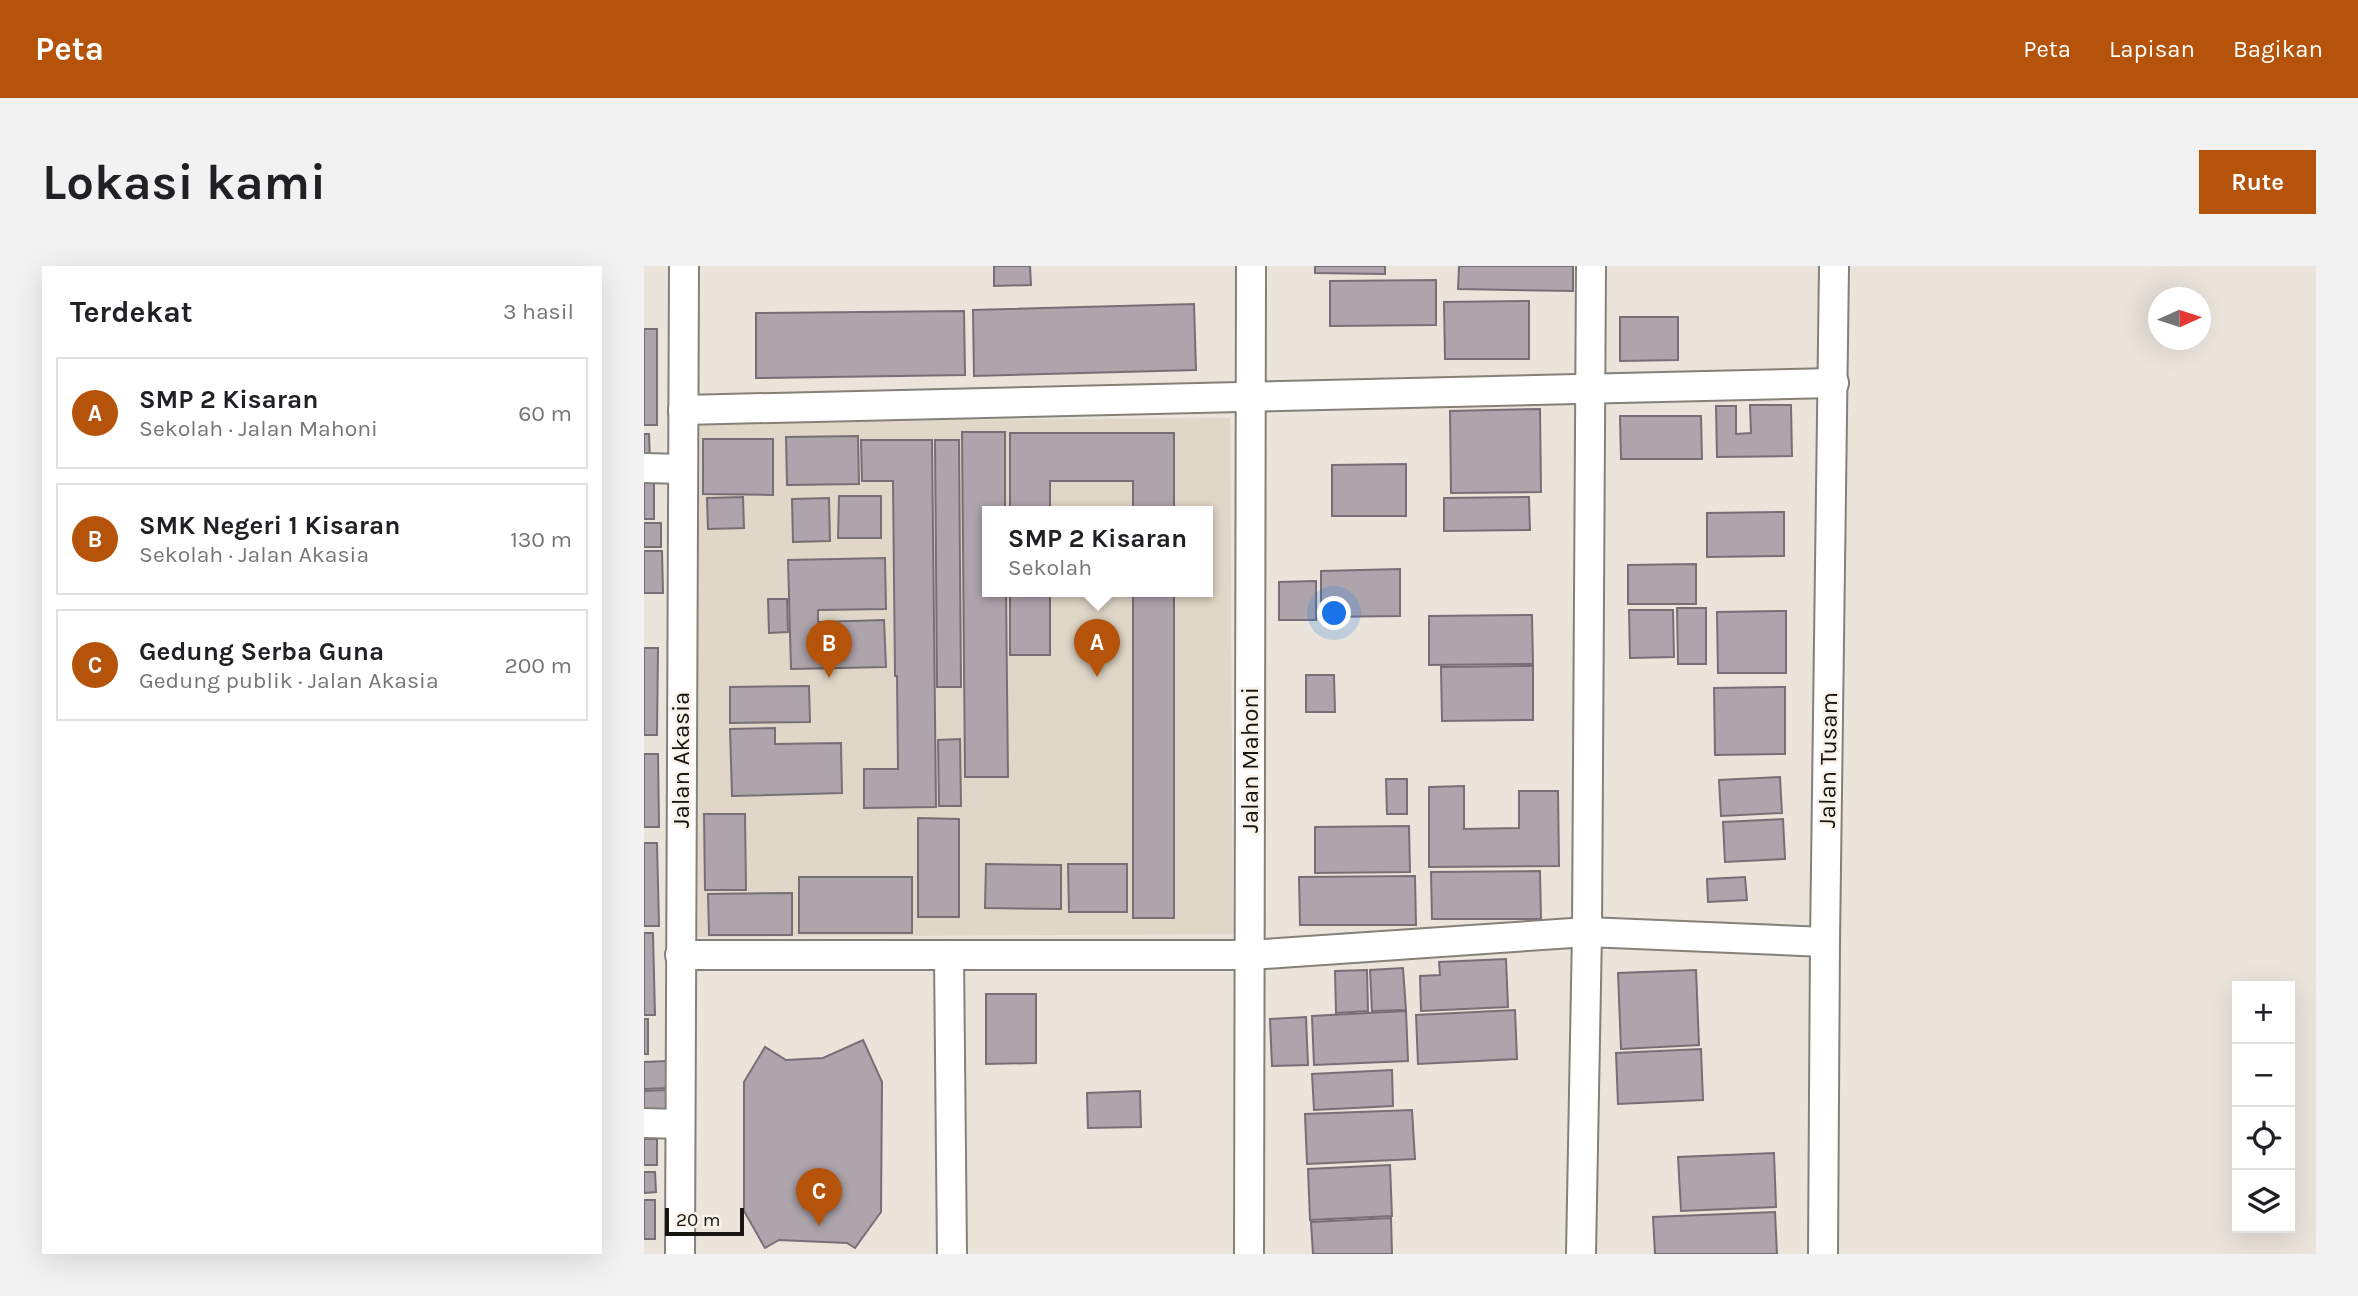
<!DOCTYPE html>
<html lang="id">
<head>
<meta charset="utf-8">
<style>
  :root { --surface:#fff; --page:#f2f2f2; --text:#202124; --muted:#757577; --line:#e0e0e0; --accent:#b45309 }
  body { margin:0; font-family:Karla,sans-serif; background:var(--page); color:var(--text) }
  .controls { position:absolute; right:21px; bottom:21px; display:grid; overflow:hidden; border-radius:0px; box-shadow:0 7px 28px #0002 }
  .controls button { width:63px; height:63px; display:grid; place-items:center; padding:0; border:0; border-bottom:2px solid var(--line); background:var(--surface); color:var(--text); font:35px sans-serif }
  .compass { position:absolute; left:1504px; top:21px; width:63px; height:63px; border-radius:50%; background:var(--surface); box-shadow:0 7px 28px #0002; rotate:87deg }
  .scale { position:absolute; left:21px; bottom:18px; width:79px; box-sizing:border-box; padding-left:7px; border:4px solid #171512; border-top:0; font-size:19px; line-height:24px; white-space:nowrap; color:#171512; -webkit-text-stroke:5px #f8f2e9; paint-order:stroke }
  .you { position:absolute; left:691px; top:348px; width:24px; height:24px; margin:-18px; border:5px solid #fff; border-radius:50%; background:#1a73e8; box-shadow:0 0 0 10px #1a73e833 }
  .badge { display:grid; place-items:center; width:46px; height:46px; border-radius:50%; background:var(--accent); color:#fff; font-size:23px; font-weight:700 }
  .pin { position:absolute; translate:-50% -58px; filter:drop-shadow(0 2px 4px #0008) }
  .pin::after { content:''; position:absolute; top:37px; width:24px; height:21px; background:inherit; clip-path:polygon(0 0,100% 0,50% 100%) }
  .popup { position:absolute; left:338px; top:240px; width:231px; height:91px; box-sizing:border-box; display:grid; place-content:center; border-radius:0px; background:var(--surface); filter:drop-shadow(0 2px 5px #0005); font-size:23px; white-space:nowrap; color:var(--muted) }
  .popup b { font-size:26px; color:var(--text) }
  .popup::after { content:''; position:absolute; left:50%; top:100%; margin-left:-14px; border:14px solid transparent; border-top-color:var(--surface) }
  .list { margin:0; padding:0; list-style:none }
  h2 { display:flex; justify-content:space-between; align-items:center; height:91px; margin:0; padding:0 28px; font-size:30px }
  h2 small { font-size:23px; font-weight:400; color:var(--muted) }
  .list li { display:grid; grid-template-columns:46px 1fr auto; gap:21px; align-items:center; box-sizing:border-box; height:112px; margin:0 14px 14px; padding:0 14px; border:2px solid var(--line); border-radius:0px }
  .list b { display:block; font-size:26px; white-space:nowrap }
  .list p { margin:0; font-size:23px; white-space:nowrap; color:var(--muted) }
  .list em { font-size:23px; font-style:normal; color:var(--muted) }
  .icon { flex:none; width:38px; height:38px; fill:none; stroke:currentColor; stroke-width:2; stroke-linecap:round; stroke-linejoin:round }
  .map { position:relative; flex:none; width:1672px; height:988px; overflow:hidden; border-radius:0px }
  header { display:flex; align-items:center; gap:42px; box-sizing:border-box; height:98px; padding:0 35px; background:var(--accent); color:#fff }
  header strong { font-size:33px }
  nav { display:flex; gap:38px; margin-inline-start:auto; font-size:24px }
  .intro { display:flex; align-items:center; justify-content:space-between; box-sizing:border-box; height:168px; padding:0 42px }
  h1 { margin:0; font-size:49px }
  .button { padding:18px 32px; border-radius:0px; background:var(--accent); color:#fff; font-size:24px; font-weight:700 }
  main { display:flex; gap:42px; padding:0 42px }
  aside { flex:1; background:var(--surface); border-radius:0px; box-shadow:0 7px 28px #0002 }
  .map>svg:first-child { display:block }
  .built { fill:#e1d7c8; fill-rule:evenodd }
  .building { fill:#aea5ac; stroke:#776f75; stroke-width:2 }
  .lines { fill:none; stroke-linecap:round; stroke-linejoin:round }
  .minor-casing { stroke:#858078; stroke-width:32 }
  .minor { stroke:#fff; stroke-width:28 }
  .labels { text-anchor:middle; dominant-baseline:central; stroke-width:5; stroke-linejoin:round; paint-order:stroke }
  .street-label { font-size:24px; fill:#171512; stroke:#f8f2e9 }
</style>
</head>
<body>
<header>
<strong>Peta</strong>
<nav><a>Peta</a><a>Lapisan</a><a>Bagikan</a></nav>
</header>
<div class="intro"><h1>Lokasi kami</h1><a class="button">Rute</a></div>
<main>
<aside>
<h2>Terdekat<small>3 hasil</small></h2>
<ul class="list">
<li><span class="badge">A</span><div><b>SMP 2 Kisaran</b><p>Sekolah · Jalan Mahoni</p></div><em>60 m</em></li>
<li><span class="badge">B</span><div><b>SMK Negeri 1 Kisaran</b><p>Sekolah · Jalan Akasia</p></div><em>130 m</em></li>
<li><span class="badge">C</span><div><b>Gedung Serba Guna</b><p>Gedung publik · Jalan Akasia</p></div><em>200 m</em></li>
</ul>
</aside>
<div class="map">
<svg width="1672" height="988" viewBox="0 0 1672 988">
  <rect width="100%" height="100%" fill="#eae4db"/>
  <path class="built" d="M 586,152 L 589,668 L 54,671 L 52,155 ZM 343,245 L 563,245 L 563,325 L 343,325 Z"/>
  <g class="building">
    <path d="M 350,0 L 386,0 L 387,19 L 350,20 Z"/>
    <path d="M 671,0 L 741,0 L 741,8 L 671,7 Z"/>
    <path d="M 815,0 L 929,0 L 929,25 L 814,23 Z"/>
    <path d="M 792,14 L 792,59 L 686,60 L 686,15 Z"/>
    <path d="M 885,35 L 885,93 L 801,93 L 800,36 Z"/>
    <path d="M 550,38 L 552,104 L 330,110 L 329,44 Z"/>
    <path d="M 320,45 L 321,109 L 112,112 L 112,47 Z"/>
    <path d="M 976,51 L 1034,51 L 1034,94 L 976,95 Z"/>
    <rect x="0" y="63" width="13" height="96"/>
    <path d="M 1106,139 L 1147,139 L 1148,190 L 1073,191 L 1072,140 L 1092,140 L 1092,168 L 1107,167 Z"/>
    <path d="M 896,143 L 897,226 L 807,227 L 806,145 Z"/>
    <path d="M 976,150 L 1057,150 L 1058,193 L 977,193 Z"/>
    <path d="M 318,166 L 361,166 L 361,245 L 343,245 L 343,325 L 362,325 L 364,511 L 321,511 Z"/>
    <path d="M 366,167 L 530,167 L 530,245 L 489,245 L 489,215 L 406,215 L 406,245 L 366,245 Z"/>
    <path d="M 0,168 L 5,168 L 6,196 L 0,196 Z"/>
    <path d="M 214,170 L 215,218 L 143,219 L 142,171 Z"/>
    <path d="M 59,173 L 129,173 L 129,229 L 59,228 Z"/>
    <path d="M 217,174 L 288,174 L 292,541 L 220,542 L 220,503 L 254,503 L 253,410 L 251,410 L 249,215 L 218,215 Z"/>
    <path d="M 291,174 L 315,174 L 317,421 L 293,421 Z"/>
    <path d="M 762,198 L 762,250 L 688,250 L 688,199 Z"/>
    <rect x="0" y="216" width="10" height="37"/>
    <path d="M 195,230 L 237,230 L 237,272 L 194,272 Z"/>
    <path d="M 99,231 L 100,262 L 64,263 L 63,232 Z"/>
    <path d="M 885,231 L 886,264 L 800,265 L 800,232 Z"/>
    <path d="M 185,232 L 186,275 L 149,276 L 148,233 Z"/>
    <path d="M 1140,246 L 1140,290 L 1063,291 L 1063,247 Z"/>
    <rect x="0" y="257" width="17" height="24"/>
    <path d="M 0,285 L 18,285 L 19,327 L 0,327 Z"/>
    <path d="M 241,292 L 242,343 L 174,344 L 174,356 L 240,354 L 242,401 L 147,403 L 144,294 Z"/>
    <path d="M 1052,298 L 1052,338 L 984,338 L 984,299 Z"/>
    <path d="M 756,303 L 756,350 L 677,351 L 677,305 Z"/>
    <path d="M 672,315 L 672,354 L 635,354 L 635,316 Z"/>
    <rect x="366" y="325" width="40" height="64"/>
    <rect x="489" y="325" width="41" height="327"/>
    <path d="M 124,333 L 143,333 L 144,366 L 125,367 Z"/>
    <path d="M 1033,342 L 1062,342 L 1062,398 L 1034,398 Z"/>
    <path d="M 985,344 L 1029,344 L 1030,391 L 986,392 Z"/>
    <path d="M 1142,345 L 1142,407 L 1074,407 L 1073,346 Z"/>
    <path d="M 888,349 L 889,398 L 785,399 L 785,350 Z"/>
    <path d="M 0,382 L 14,382 L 13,469 L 0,469 Z"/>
    <path d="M 889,400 L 889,454 L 798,455 L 797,401 Z"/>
    <path d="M 662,409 L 690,409 L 691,446 L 662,446 Z"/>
    <path d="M 165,420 L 166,456 L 86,457 L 86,421 Z"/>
    <path d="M 1141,421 L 1141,488 L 1071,489 L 1070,422 Z"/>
    <path d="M 131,462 L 131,478 L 197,477 L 198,527 L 88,530 L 86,463 Z"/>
    <path d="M 316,473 L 317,540 L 295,540 L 294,474 Z"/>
    <path d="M 0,488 L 14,488 L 15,561 L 0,561 Z"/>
    <path d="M 1136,511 L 1138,547 L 1077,550 L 1075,514 Z"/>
    <path d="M 742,513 L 763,513 L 763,548 L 743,548 Z"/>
    <path d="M 820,520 L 820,563 L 875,562 L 875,525 L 914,525 L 915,600 L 785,601 L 785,521 Z"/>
    <path d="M 60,548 L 101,548 L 102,624 L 61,624 Z"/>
    <path d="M 274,552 L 315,553 L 315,651 L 274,651 Z"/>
    <path d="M 1139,553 L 1141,593 L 1081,596 L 1079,556 Z"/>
    <path d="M 765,560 L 766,606 L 671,607 L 671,561 Z"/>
    <path d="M 0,577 L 13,577 L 15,660 L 0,660 Z"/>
    <path d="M 342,598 L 417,599 L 417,643 L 341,642 Z"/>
    <path d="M 424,598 L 483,598 L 483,646 L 425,646 Z"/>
    <path d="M 896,605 L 897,653 L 788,653 L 787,606 Z"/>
    <path d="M 771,610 L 772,659 L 656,659 L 655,611 Z"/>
    <rect x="155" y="611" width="113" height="56"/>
    <path d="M 1101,611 L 1103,634 L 1064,636 L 1063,613 Z"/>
    <path d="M 148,627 L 148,669 L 65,669 L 64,628 Z"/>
    <path d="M 0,667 L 9,667 L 11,749 L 0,749 Z"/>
    <path d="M 862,693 L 864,741 L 777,745 L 776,710 L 796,709 L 795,696 Z"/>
    <path d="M 759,702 L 762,744 L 728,745 L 726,704 Z"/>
    <path d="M 723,704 L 724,745 L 692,747 L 691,705 Z"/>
    <path d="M 1052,704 L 1055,779 L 977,783 L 974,707 Z"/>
    <path d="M 342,728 L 392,728 L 392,797 L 342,798 Z"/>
    <path d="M 871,744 L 873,793 L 774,798 L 772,749 Z"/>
    <path d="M 762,745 L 764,795 L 670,799 L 668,750 Z"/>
    <path d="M 662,751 L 664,799 L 628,800 L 626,753 Z"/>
    <rect x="0" y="753" width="4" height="35"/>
    <path d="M 219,774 L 238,816 L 237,946 L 211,982 L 203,977 L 135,974 L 121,982 L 100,945 L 100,816 L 121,781 L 142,794 L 179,792 Z"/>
    <path d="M 1057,783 L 1059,834 L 974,838 L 972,787 Z"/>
    <path d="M 23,795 L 24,822 L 0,823 L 0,796 Z"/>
    <path d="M 748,804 L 749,840 L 670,844 L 668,808 Z"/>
    <path d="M 24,824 L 25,851 L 0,852 L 0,825 Z"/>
    <path d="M 496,825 L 497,861 L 444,862 L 443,827 Z"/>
    <path d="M 768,844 L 771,893 L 663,898 L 661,848 Z"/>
    <rect x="0" y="873" width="13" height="26"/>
    <path d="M 1130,887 L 1132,941 L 1037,945 L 1034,891 Z"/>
    <path d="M 746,899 L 748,950 L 666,954 L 664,903 Z"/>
    <path d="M 0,906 L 11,906 L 12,926 L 0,927 Z"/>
    <rect x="0" y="934" width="11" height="39"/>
    <path d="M 1131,946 L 1133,988 L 1011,988 L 1009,951 Z"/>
    <path d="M 747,952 L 748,988 L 669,988 L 667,956 Z"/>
  </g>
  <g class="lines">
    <defs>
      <g id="minor">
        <path d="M 39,144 L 1190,117"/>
        <path d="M 0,202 L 39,203"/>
        <path d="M 36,689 L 606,689 L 943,666 L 1181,676"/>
        <path d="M 305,689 L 308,988"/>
        <path d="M 0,857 L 36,858"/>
        <path d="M 36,988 L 40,0"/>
        <path d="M 605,988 L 607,0"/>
        <path d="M 937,988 L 943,666 L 947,0"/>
        <path d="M 1179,988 L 1181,676 L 1190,0"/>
      </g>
    </defs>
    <use href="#minor" class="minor-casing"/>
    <use href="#minor" class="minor"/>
  </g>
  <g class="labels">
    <g class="street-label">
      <text transform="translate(37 494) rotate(-90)">Jalan Akasia</text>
      <text transform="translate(606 494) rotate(-90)">Jalan Mahoni</text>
      <text transform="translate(1184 494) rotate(-89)">Jalan Tusam</text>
    </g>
  </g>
</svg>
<div class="controls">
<button>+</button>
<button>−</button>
<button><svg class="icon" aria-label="locate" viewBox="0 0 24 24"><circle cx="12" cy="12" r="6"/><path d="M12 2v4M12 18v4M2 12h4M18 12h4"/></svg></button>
<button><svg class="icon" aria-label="layers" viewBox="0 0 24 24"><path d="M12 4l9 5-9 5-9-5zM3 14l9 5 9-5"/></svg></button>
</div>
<svg class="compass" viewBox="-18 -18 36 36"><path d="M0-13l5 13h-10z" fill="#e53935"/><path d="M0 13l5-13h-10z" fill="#757577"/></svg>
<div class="scale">20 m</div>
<div class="you"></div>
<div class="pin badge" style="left:453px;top:411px">A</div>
<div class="popup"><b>SMP 2 Kisaran</b>Sekolah</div>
<div class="pin badge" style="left:185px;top:412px">B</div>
<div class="pin badge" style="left:175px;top:960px">C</div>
</div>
</main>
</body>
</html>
